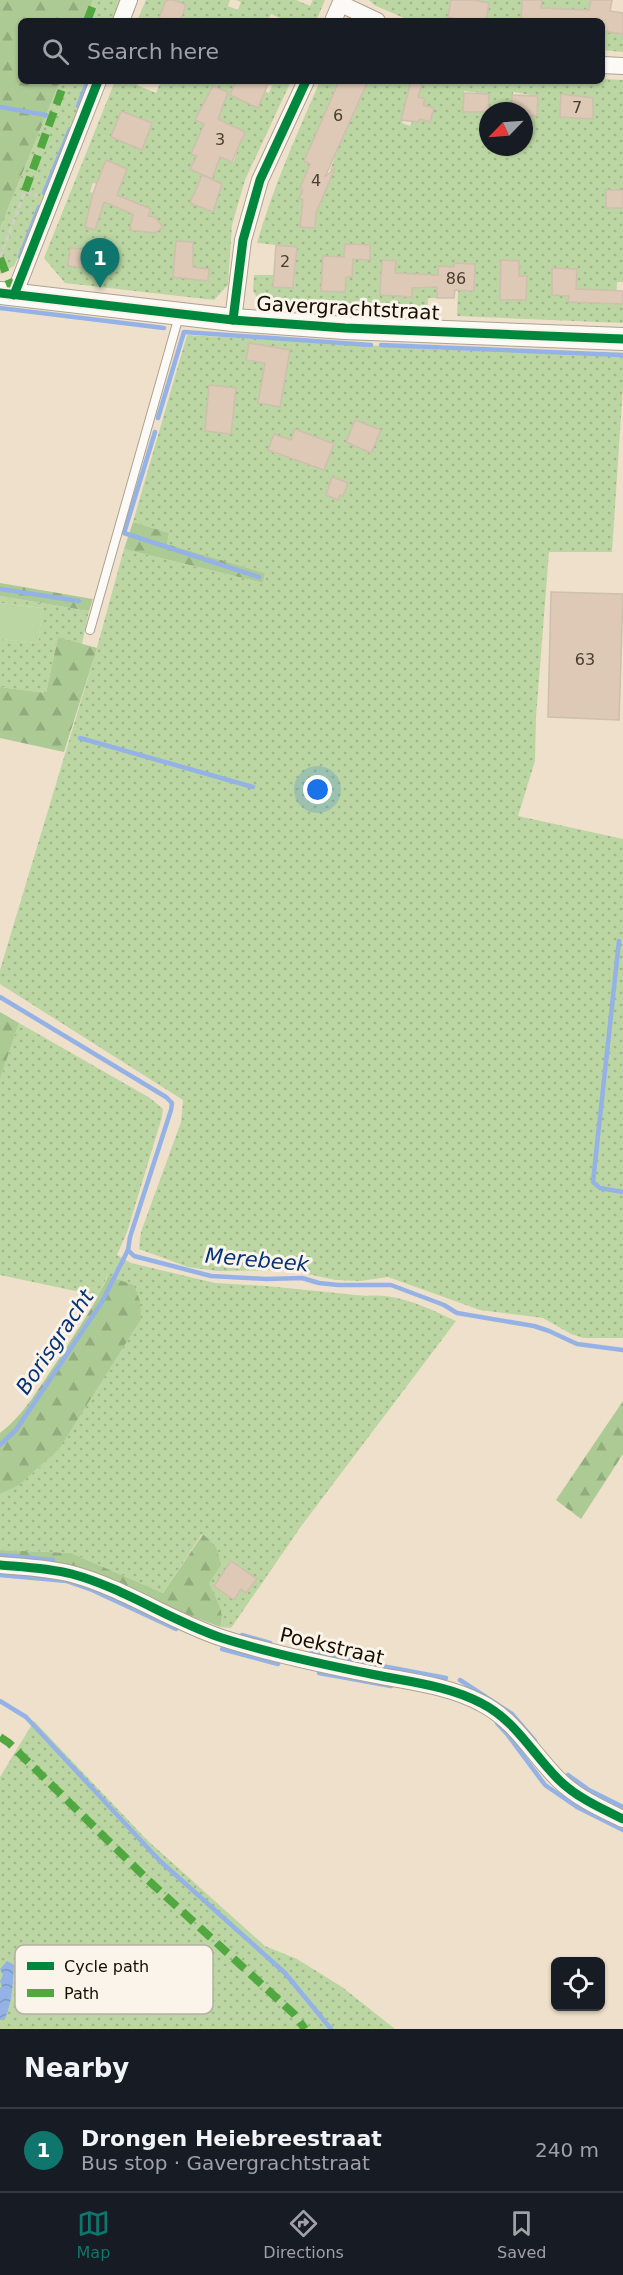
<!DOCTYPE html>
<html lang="en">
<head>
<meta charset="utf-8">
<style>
  :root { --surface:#171b24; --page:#242831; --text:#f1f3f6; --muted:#9ea1a6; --line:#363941; --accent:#0f766e }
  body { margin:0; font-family:"DejaVu Sans",sans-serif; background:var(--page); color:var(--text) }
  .controls { position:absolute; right:18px; bottom:18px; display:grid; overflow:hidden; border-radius:9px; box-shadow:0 2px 4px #0004 }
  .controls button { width:54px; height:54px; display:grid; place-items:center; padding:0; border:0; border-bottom:2px solid var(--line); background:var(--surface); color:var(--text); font:30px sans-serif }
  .compass { position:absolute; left:479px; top:102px; width:54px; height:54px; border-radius:50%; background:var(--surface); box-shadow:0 2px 4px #0004; rotate:245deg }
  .you { position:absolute; left:318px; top:790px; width:21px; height:21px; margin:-15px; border:4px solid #fff; border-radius:50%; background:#1a73e8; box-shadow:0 0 0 9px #1a73e833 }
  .badge { display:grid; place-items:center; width:39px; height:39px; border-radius:50%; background:var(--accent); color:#fff; font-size:20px; font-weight:700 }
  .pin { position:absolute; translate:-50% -50px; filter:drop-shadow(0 2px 3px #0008) }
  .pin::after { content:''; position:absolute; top:32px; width:21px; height:18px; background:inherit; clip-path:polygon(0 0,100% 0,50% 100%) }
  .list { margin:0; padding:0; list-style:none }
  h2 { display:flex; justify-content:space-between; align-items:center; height:78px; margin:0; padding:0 24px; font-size:26px }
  h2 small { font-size:20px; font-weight:400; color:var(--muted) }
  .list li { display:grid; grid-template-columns:39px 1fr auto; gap:18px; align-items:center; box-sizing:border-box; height:84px; padding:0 24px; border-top:2px solid var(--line) }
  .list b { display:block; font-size:22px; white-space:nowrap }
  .list p { margin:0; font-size:20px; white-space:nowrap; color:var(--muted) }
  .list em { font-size:20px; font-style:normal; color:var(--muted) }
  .icon { flex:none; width:33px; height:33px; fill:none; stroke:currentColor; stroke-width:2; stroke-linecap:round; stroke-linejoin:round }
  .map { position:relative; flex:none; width:623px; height:2029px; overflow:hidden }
  .search { position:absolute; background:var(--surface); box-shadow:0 2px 4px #0004; left:18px; right:18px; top:18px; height:66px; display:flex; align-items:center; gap:15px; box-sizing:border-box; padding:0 21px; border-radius:9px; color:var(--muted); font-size:22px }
  .sheet { height:162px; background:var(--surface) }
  nav { display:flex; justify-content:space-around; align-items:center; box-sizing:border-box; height:84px; border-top:2px solid var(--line); background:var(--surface); font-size:16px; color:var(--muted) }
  nav a { display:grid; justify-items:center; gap:3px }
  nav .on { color:var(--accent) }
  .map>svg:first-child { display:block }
  .grass { fill:url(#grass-dots); fill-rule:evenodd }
  .forest { fill:url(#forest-firs) }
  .pitch { fill:#bbd6a2 }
  .water { fill:url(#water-waves) }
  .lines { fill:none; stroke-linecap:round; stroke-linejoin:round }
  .stream { stroke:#94b2e5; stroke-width:4.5 }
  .building { fill:#ddc9b5; stroke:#cebfae; stroke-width:1.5 }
  .lane-casing { stroke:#aea28f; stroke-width:10 }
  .street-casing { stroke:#aea28f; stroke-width:18 }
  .secondary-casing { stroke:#aea28f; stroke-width:24 }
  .path { stroke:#d2cdc7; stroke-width:3; stroke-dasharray:6 3; stroke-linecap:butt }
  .lane { stroke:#fcfaf7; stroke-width:8 }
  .street { stroke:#fcfaf7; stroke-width:16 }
  .secondary { stroke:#fcfaf7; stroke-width:22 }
  .quiet { stroke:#52a840; stroke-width:8; stroke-dasharray:15 8; stroke-linecap:butt }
  .cycleway-casing { stroke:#faf4ea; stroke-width:13 }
  .cycleway { stroke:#00873e; stroke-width:9 }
  .labels { text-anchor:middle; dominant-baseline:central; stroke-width:6; stroke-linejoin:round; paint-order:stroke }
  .number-label { font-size:16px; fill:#4a3d2e }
  .street-label { font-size:20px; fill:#170d00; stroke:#faf4ea }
  .water-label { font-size:21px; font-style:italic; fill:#043278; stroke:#faf4ea }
  .key { fill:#faf4ea; stroke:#b6afa4; stroke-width:1.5 }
  .key-label { font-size:16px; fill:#170d00 }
</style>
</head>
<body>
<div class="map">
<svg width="623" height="2029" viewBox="0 0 623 2029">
  <defs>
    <pattern id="grass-dots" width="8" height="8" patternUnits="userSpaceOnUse" patternTransform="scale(1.5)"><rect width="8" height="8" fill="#bbd6a2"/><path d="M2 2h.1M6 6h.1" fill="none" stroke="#a0b68a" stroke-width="1.8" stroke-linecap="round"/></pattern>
    <pattern id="forest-firs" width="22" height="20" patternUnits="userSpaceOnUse" patternTransform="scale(1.5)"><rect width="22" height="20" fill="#acca93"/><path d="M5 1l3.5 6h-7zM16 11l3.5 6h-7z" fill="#93ac7d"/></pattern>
    <pattern id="water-waves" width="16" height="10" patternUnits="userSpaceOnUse" patternTransform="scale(1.5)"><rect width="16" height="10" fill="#94b2e5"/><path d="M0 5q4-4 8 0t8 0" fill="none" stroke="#7f98c3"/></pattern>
  </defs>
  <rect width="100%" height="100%" fill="#eee0ca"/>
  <g class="grass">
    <path d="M 93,0 L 124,0 L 116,21 L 85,21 Z"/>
    <path d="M 146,0 L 166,0 L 158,21 L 137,21 Z"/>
    <path d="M 174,0 L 230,0 L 228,6 L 238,10 L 241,2 L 236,0 L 296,0 L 310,6 L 313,0 L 325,0 L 316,21 L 286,21 L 271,14 L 268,21 L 180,21 L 186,5 Z"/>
    <path d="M 369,0 L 451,0 L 448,17 L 465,21 L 411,21 L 374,5 Z"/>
    <path d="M 474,0 L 522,0 L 521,20 L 525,21 L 486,21 L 489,3 Z"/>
    <path d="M 542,0 L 591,0 L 588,21 L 568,9 L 541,8 Z"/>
    <path d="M 602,31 L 623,34 L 623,52 L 602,50 Z"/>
    <path d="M 602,79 L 623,80 L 623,190 L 607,190 L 606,207 L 623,208 L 623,282 L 617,282 L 616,304 L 623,304 L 623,323 L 457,316 L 458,290 L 474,290 L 475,264 L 455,263 L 454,267 L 438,266 L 437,298 L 428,298 L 427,314 L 263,306 L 253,291 L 254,275 L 273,275 L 273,287 L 294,288 L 297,247 L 257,243 C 273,187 297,134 320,81 L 363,81 L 368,83 L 370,81 L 411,81 L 402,117 L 404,118 L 402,123 L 410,126 L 412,122 L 418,122 L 420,119 L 430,122 L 434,109 L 423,105 L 425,99 L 418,97 L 423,81 L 602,81 ZM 464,91 L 489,94 L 488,111 L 512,111 L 513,92 L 537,96 L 537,116 L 524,116 L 524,147 L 488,147 L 488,112 L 463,112 ZM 334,93 L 358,104 L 343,137 L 319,126 ZM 561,95 L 593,98 L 592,118 ZM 326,153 L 335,157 L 330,170 L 333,172 L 319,206 L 300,198 L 303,190 L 300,188 L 310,164 ZM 345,244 L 361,245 L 360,259 L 353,259 L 352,277 L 346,277 L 344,292 L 322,291 L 323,256 L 344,257 ZM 382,260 L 396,261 L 395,273 L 412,288 L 412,296 L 380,295 ZM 503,264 L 519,266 L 519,276 L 500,299 L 501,265 ZM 553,268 L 577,269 L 576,289 L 568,301 L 569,296 L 552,295 Z"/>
    <path d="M 60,81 L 92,81 L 46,199 L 14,266 L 0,274 L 0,228 Z"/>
    <path d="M 115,81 L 138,81 L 137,85 L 156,93 L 161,81 L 236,81 L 230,95 L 258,107 L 265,91 L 269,93 L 272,86 L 261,81 L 291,81 L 245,180 L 232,225 L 228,285 L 214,300 L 65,283 L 44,258 ZM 213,86 L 224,91 L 221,98 L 225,100 L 222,107 L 206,101 ZM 121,111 L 152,124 L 142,149 L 111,137 ZM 224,122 L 245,132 L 233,163 L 195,146 ZM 106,160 L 127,169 L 115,201 L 90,192 L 93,183 L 97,184 ZM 204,170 L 212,179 L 222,184 L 213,212 L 190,202 ZM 89,248 L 116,251 L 114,271 L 68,266 Z"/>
    <path d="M 187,335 L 449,350 L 623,353 L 623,386 L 612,552 L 549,552 L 536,717 L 535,761 L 518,816 L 623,839 L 623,1338 L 583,1338 L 571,1334 L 543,1318 L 480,1310 L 388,1277 L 360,1281 L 336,1280 L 288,1270 L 217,1271 L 188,1267 L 139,1249 L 141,1232 L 181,1122 L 183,1100 L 0,984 L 0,970 L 96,651 L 124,549 L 263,583 L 265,573 L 167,544 L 169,533 L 133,522 ZM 249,343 L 290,350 L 265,363 L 246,360 ZM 209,386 L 231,434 L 205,431 ZM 355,420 L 380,430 L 371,453 L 346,442 ZM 295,429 L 334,444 L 328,459 L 319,456 L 314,467 L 298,461 L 300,455 L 282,448 L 279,455 L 268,450 L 274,434 L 290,442 ZM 333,477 L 348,484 L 343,496 L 340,495 L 338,500 L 326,495 Z"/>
    <path d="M 0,596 L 89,611 L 82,644 L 58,637 L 46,693 L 0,687 L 0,639 L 38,643 L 43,608 L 0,603 Z"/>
    <path d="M 19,1023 L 150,1098 L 163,1109 L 162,1117 L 127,1232 L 117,1255 L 131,1263 L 215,1283 L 266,1286 L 366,1296 C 398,1293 428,1308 456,1321 L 302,1525 L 231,1628 L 220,1627 C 228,1611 212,1597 208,1582 C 205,1567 204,1550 202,1534 L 163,1593 L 71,1553 L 0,1550 L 0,1494 C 81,1454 105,1363 134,1285 L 107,1276 L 99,1296 L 0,1275 L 0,1079 ZM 231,1562 L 256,1579 L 247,1593 L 241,1589 L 234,1599 Z"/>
    <path d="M 34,1721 L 147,1840 L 265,1946 L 297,1959 L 342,1987 L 395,2029 L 0,2029 L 0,1777 Z"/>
  </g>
  <g class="forest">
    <path d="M 0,0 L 93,0 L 85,21 L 21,21 L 21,81 L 60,81 L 0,228 Z"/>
    <path d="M 133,522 L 169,533 L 167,544 L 265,573 L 263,583 L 124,549 Z"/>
    <path d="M 0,583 L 93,599 L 89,611 L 0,596 Z"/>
    <path d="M 58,637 L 97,648 L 64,752 L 0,738 L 0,687 L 46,693 Z"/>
    <path d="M 0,1012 L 19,1023 L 0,1079 Z"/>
    <path d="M 108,1276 L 134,1285 L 140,1301 L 141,1319 L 59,1449 L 19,1485 L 0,1494 L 0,1433 C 25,1414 40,1386 58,1360 C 76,1332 95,1306 108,1276 Z"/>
    <path d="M 623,1401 L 623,1454 L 581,1519 L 556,1500 Z"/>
    <path d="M 203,1534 L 216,1547 L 221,1565 L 209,1583 C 214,1596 227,1613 220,1627 L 139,1596 L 0,1560 L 0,1550 L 71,1553 L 163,1593 Z"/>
  </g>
  <path class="pitch" d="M 0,603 L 43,608 L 38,643 L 0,639 Z"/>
  <path class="water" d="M 7,1961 L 14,1965 C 13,1984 12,2002 5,2019 L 0,2020 L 0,1988 L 2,1987 L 0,1981 L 3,1975 L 0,1969 Z"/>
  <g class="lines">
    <g class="stream">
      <path d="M 78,106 L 88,81"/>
      <path d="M 0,107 L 46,115"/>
      <path d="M 44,193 L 70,129"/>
      <path d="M 20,257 L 39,207"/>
      <path d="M 0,308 L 164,328"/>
      <path d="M 381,345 L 622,355"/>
      <path d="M 158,418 L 184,332 L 371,345"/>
      <path d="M 155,432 L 124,533 L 259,577"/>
      <path d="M 0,589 L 79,601"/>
      <path d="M 80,738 L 253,787"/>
      <path d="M 619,941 L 593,1182 L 600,1188 L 623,1192"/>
      <path d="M 0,997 L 166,1097 L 172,1103 L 171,1110 L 130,1237 L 128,1250 L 134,1256 L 211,1276 L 266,1279 L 302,1278 L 319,1283 L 338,1285 L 391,1285 L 444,1305 L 457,1313 L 534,1326 L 549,1331 L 577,1344 L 623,1350"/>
      <path d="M 0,1445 L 16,1430 L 102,1302 L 128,1250"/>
      <path d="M 0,1555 L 53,1560"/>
      <path d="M 0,1575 L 67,1581 L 90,1589 L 176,1629"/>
      <path d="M 242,1635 L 270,1643"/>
      <path d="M 222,1649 L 278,1664"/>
      <path d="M 307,1652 L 446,1678"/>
      <path d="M 319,1673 L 391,1686"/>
      <path d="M 460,1680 L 512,1714 L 535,1741"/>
      <path d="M 0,1701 L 26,1717 L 160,1861 L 285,1973 L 331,2029"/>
      <path d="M 497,1723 L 507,1734 L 545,1785 L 577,1807 L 623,1830"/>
      <path d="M 568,1775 L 589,1790 L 623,1807"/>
    </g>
  </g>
  <g class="building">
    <path d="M 166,0 L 174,0 L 186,5 L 180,21 L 158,21 Z"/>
    <path d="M 451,0 L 474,0 L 489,3 L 486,21 L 465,21 L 448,17 Z"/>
    <path d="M 522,0 L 542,0 L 541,8 L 589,10 L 591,0 L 612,0 L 610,11 L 623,13 L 623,34 L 602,31 L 602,21 L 521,21 Z"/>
    <path d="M 236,81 L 261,81 L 268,84 L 258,108 L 230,95 Z"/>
    <path d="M 339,81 L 368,81 L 325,177 L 335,168 L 316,213 L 315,228 L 300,227 L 303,200 L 299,198 L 303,190 L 300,188 L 310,164 L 304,161 Z"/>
    <path d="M 411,81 L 423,81 L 418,97 L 425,99 L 423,105 L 434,108 L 430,122 L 420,119 L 418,122 L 401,120 Z"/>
    <path d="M 213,86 L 228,92 L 218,119 L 245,132 L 232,162 L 220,157 L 212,179 L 190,169 L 197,156 L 191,154 L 204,124 L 195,120 Z"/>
    <path d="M 464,93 L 489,94 L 488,112 L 463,112 Z"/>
    <path d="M 561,94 L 593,98 L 593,119 L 560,117 Z"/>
    <path d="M 512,95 L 538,96 L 537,116 L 524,116 L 524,111 L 512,111 Z"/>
    <path d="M 121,111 L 152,123 L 142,150 L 111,137 Z"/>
    <path d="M 106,160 L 127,169 L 117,195 L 151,209 L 148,216 L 155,217 L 163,227 L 155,233 L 130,230 L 133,214 L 104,202 L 95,230 L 85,227 L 93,193 Z"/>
    <path d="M 202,175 L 222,184 L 213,212 L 190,203 Z"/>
    <rect x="606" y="190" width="17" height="18"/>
    <path d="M 176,241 L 193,242 L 193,267 L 209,269 L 208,281 L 173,277 Z"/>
    <path d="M 345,244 L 370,245 L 370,260 L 353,259 L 352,277 L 346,277 L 345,292 L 321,291 L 323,256 L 344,257 Z"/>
    <path d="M 276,245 L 297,247 L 293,288 L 273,287 Z"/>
    <path d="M 70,248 L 88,250 L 88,248 L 116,251 L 114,271 L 68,266 Z"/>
    <path d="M 382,260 L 396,261 L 395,273 L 438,275 L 438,266 L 454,267 L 454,263 L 475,264 L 474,291 L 455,290 L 454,298 L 437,298 L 437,287 L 412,288 L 412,297 L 380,295 Z"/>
    <path d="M 501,260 L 519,261 L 519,276 L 527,276 L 526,300 L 500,300 Z"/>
    <path d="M 552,268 L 577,269 L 576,289 L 623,291 L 623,304 L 568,302 L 569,296 L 552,295 Z"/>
    <path d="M 249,343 L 290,350 L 280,407 L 258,403 L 265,363 L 246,360 Z"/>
    <path d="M 209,385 L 236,388 L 231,434 L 205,431 Z"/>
    <path d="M 355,420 L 381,430 L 371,453 L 346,442 Z"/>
    <path d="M 295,429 L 334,444 L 324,470 L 268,450 L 274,434 L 291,440 Z"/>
    <path d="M 332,477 L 348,483 L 343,496 L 340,495 L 338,500 L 326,495 Z"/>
    <path d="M 551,592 L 623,594 L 619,720 L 548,717 Z"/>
    <path d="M 231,1561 L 257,1579 L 246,1593 L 241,1589 L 234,1600 L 214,1586 Z"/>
  </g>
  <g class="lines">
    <defs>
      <path id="lane" d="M 90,630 L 179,316"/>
      <g id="street">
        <path d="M 341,4 L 377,21"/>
        <path d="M 121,21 L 129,0"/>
        <path d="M 333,21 L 342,0"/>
        <path d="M 602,65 L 623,66"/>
        <path d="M 14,295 L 98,81"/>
        <path d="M 233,320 L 243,240 L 260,180 L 306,81"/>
        <path d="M 0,1565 C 24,1567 49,1568 72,1574 C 124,1588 171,1621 222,1638 C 272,1654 325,1665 376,1675 C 411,1682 449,1686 481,1703 C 515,1720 532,1753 558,1779 C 576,1797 600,1808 623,1819"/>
      </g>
      <path id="secondary" d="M 0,293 L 233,320 L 345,328 L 623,339"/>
    </defs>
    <use href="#lane" class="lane-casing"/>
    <use href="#street" class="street-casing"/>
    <use href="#secondary" class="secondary-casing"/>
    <path class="path" d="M 0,258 L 25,191 L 38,196"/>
    <use href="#lane" class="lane"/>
    <use href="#street" class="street"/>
    <use href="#secondary" class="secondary"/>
    <g class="quiet">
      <path d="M 87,21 L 95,0"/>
      <path d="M 25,191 L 65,81"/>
      <path d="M 0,258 L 14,294"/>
      <path d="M 0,1737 L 9,1743 L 148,1880 L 294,2014 L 305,2029"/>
    </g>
    <defs>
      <g id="cycleway">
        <path d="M 0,293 L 233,320 L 345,328 L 623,339"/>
        <path d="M 14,295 L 98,81"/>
        <path d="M 233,320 L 243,240 L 260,180 L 306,81"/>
        <path d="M 0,1565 C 24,1567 49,1568 72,1574 C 124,1588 171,1621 222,1638 C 272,1654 325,1665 376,1675 C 411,1682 449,1686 481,1703 C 515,1720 532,1753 558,1779 C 576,1797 600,1808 623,1819"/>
      </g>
    </defs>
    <use href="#cycleway" class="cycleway-casing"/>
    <use href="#cycleway" class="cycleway"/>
  </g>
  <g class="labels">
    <g class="number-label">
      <text x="577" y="107">7</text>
      <text x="338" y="115">6</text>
      <text x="220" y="139">3</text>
      <text x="316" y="180">4</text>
      <text x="285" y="261">2</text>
      <text x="456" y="278">86</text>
      <text x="585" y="659">63</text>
    </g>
    <g class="street-label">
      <text transform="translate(348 308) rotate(3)">Gavergrachtstraat</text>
      <text transform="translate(332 1646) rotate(13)">Poekstraat</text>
    </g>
    <g class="water-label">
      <text transform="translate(257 1260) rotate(5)">Merebeek</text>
      <text transform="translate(55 1342) rotate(-56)">Borisgracht</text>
    </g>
  </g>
  <rect x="15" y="1945" width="198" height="69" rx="9" class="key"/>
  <rect x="27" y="1962" width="27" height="8" fill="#00873e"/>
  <rect x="27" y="1989" width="27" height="8" fill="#52a840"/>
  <g class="key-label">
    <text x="64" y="1972">Cycle path</text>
    <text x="64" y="1999">Path</text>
  </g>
</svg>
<div class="controls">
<button><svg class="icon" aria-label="locate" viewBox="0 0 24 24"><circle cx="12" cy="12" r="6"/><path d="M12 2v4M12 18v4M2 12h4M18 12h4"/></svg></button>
</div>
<svg class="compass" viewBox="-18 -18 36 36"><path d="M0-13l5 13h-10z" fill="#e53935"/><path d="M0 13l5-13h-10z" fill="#9ea1a6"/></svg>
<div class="you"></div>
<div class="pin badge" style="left:100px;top:288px">1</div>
<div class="search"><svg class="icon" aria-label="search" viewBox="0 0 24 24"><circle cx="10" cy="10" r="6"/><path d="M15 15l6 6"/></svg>Search here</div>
</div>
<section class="sheet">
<h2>Nearby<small></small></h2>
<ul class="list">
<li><span class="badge">1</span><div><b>Drongen Heiebreestraat</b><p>Bus stop · Gavergrachtstraat</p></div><em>240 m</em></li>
</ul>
</section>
<nav>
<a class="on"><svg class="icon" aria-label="map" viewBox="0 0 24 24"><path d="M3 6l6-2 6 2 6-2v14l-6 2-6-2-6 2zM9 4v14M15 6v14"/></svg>Map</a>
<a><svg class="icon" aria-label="directions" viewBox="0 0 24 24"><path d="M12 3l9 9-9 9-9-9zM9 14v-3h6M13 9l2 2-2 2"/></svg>Directions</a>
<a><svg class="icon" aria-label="saved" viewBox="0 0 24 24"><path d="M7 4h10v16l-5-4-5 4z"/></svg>Saved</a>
</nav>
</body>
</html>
